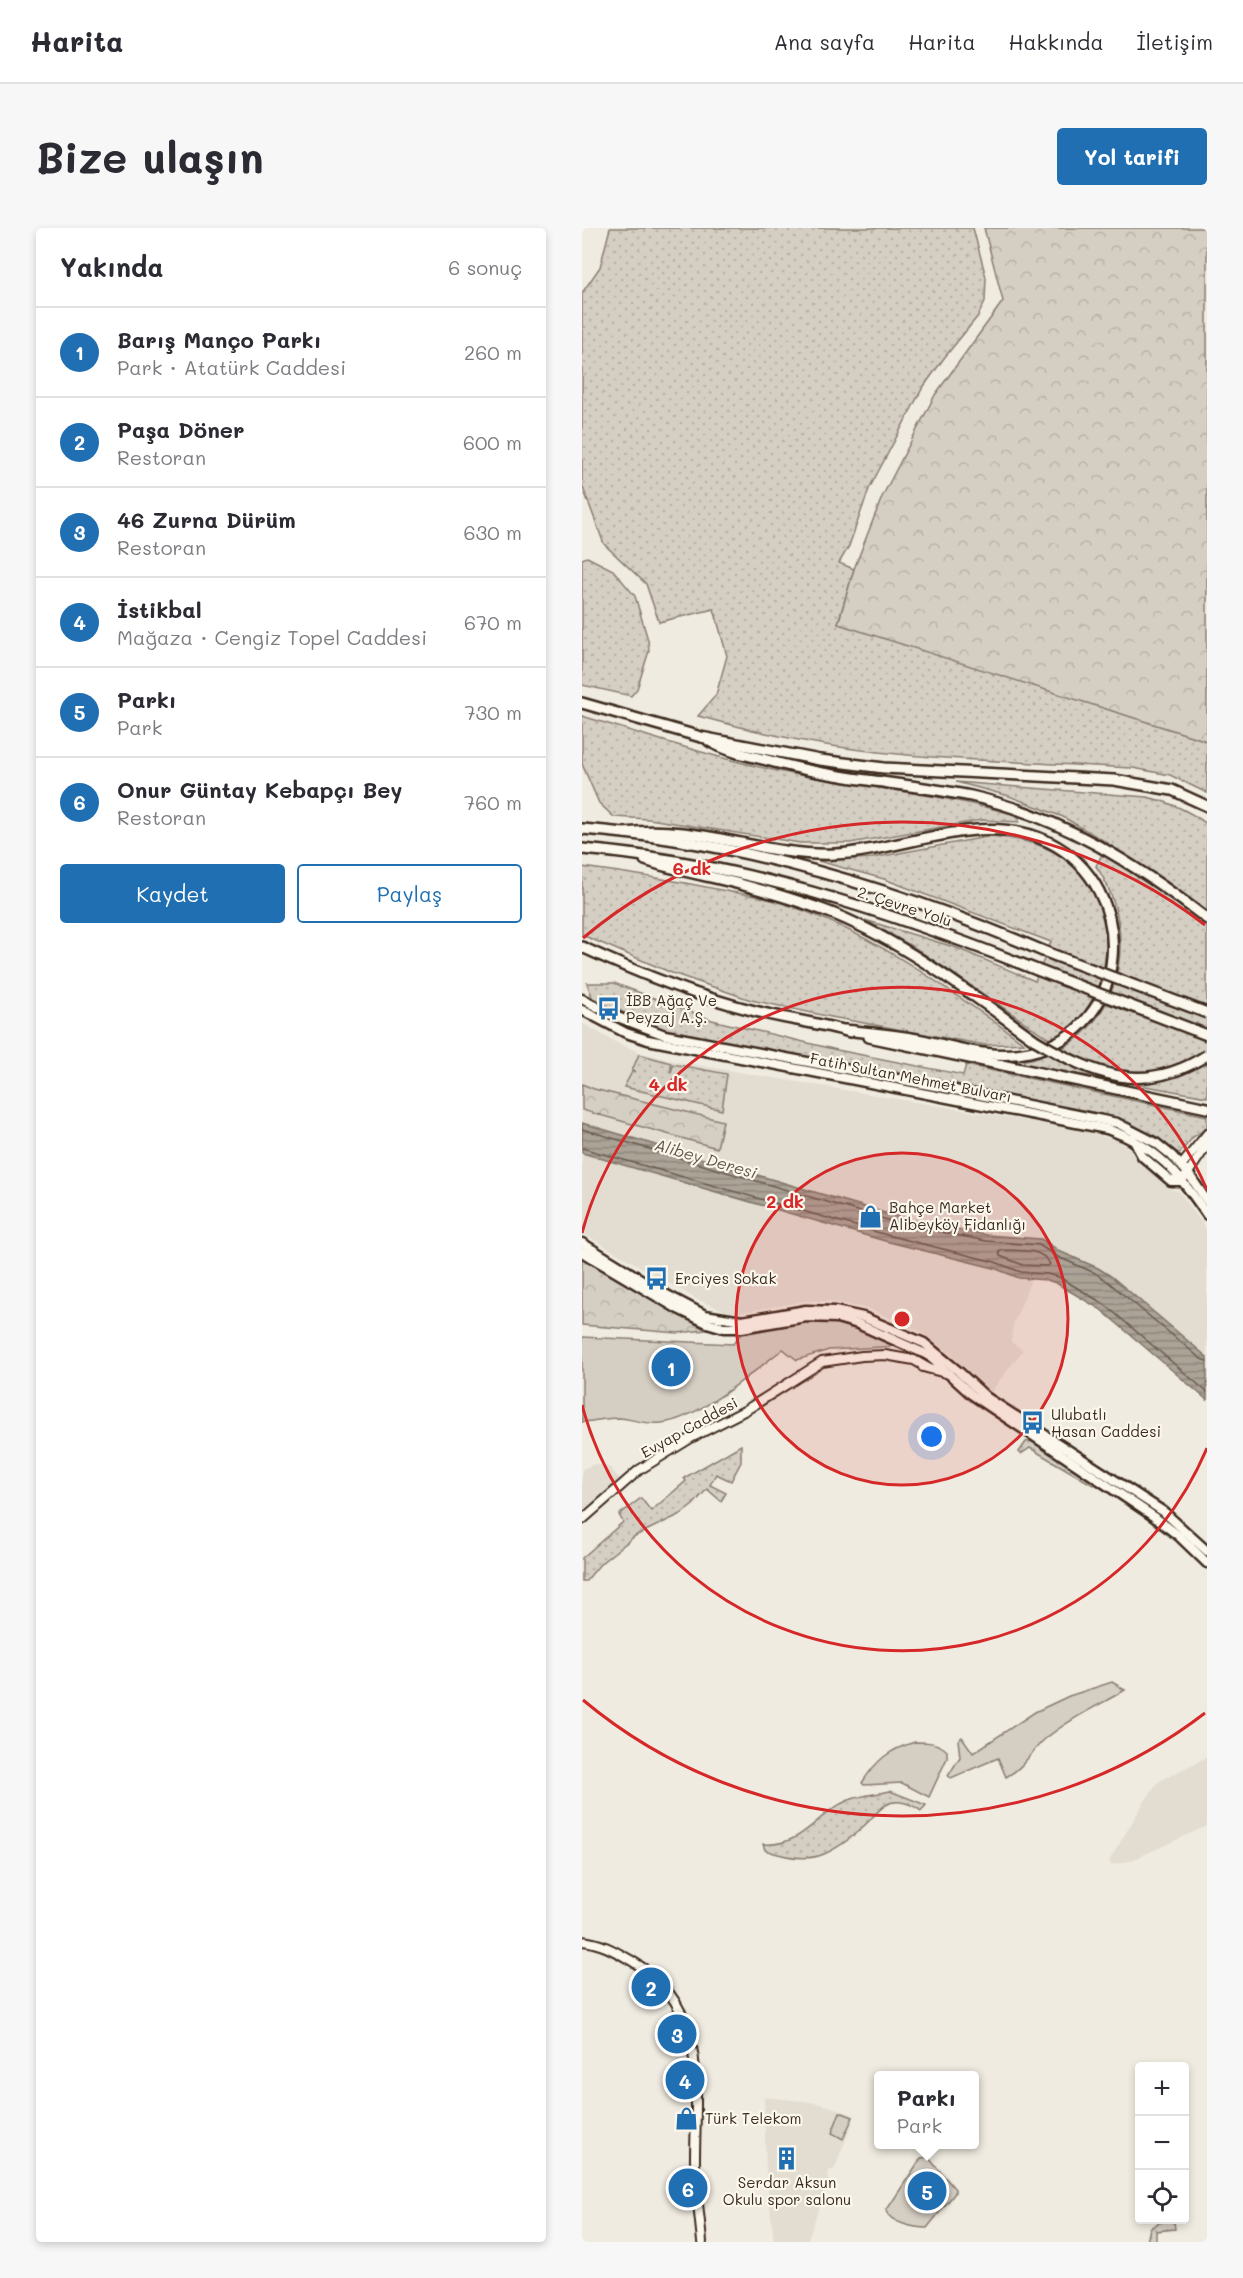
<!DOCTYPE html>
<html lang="tr">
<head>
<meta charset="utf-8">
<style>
  :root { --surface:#fff; --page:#f7f7f7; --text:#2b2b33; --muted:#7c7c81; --line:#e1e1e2; --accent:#1f6fb2 }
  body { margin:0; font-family:Mali,sans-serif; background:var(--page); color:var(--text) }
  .controls { position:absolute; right:18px; bottom:18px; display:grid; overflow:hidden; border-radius:6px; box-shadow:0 3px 9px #0003 }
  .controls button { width:54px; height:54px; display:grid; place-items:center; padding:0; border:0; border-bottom:2px solid var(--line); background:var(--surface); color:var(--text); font:30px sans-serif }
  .you { position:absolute; left:350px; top:1209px; width:21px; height:21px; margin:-15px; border:4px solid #fff; border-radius:50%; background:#1a73e8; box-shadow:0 0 0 9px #1a73e833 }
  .badge { display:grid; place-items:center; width:39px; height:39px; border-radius:50%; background:var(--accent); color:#fff; font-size:20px; font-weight:700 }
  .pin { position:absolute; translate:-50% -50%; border:3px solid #fff; box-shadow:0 2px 6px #0006 }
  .popup { position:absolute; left:292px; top:1843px; width:105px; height:78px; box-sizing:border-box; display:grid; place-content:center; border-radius:6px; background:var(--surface); filter:drop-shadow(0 2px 4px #0005); font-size:20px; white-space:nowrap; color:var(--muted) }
  .popup b { font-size:22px; color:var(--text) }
  .popup::after { content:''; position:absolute; left:50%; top:100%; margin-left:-12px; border:12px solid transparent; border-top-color:var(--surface) }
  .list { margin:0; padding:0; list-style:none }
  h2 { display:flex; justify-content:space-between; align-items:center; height:78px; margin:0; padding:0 24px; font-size:26px }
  h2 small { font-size:20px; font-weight:400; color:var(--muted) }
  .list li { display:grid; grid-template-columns:39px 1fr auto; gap:18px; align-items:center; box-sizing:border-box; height:90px; padding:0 24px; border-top:2px solid var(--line) }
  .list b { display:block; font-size:22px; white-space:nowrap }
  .list p { margin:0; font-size:20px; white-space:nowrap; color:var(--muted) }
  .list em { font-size:20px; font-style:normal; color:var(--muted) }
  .actions { display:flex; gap:12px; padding:18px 24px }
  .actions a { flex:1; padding:14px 0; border:2px solid var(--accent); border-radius:6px; text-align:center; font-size:21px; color:var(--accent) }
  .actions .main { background:var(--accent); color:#fff }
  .icon { flex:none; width:33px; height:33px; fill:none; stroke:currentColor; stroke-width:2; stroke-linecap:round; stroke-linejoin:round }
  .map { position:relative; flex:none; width:625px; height:2014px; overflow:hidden; border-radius:6px }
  header { display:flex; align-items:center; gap:36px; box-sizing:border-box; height:84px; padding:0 30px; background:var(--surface); border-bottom:2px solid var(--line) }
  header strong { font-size:28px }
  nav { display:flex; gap:33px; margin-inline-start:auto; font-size:21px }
  .intro { display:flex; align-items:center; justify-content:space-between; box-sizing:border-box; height:144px; padding:0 36px }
  h1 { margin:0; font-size:42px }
  .button { padding:15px 27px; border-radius:6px; background:var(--accent); color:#fff; font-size:21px; font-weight:700 }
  main { display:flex; gap:36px; padding:0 36px }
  aside { flex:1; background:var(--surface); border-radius:6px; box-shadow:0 3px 9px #0003 }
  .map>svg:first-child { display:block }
  .built { fill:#e2dcd1 }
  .grass { fill:url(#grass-dots); stroke:#887c70; stroke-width:1.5 }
  .forest { fill:url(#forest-crowns); stroke:#887c70; stroke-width:1.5 }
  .park { fill:#d5cec3; stroke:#887c70; stroke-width:1.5 }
  .water { fill:url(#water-rules); stroke:#7f7367; stroke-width:1.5 }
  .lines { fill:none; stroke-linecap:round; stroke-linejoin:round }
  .shore { stroke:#685a4e; stroke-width:1.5 }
  .secondary-casing { stroke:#3b2a1e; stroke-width:12 }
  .primary-casing { stroke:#3b2a1e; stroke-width:13 }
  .highway-casing { stroke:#3b2a1e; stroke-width:14 }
  .secondary { stroke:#fbf7ec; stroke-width:8 }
  .primary { stroke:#fbf7ec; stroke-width:8 }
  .highway { stroke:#fbf7ec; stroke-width:9 }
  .highway-bridge-casing { stroke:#3b2a1e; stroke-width:14; stroke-linecap:butt }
  .highway-bridge { stroke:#fbf7ec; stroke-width:9 }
  .ring { fill:none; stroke:#d62828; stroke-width:3 }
  .labels { text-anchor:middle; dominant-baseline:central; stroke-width:4.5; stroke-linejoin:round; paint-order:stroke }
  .street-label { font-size:15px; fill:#3b2a1e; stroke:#fbf7ec }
  .poi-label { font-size:15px; fill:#3b2a1e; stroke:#fbf7ec; text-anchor:start }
  .water-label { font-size:16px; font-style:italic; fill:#635448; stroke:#fbf7ec }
  .centre { fill:#d62828; stroke:#fbf7ec; stroke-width:3 }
  .ring-label { font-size:18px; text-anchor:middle; font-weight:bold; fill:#d62828; stroke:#fbf7ec; stroke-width:4.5; stroke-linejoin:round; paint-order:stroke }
</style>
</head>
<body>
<header>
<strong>Harita</strong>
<nav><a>Ana sayfa</a><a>Harita</a><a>Hakkında</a><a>İletişim</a></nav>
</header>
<div class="intro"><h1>Bize ulaşın</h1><a class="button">Yol tarifi</a></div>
<main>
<aside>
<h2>Yakında<small>6 sonuç</small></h2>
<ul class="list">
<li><span class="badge">1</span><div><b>Barış Manço Parkı</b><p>Park · Atatürk Caddesi</p></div><em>260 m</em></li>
<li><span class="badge">2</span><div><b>Paşa Döner</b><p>Restoran</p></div><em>600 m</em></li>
<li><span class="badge">3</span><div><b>46 Zurna Dürüm</b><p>Restoran</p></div><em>630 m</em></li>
<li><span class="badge">4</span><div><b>İstikbal</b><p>Mağaza · Cengiz Topel Caddesi</p></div><em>670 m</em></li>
<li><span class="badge">5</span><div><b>Parkı</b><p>Park</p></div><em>730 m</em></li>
<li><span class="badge">6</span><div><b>Onur Güntay Kebapçı Bey</b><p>Restoran</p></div><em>760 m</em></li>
</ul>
<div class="actions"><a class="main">Kaydet</a><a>Paylaş</a></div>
</aside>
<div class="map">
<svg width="625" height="2014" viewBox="0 0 625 2014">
  <defs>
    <pattern id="grass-dots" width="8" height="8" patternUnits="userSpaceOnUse" patternTransform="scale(1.5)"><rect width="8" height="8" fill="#d5cec3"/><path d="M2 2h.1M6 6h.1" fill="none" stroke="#b8b1a7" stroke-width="1.8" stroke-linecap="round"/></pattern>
    <pattern id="forest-crowns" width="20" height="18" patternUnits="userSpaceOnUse" patternTransform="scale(1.5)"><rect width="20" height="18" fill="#d5cec3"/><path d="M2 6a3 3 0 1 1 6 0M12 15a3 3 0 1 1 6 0" fill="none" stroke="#b8b1a7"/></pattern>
    <pattern id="water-rules" width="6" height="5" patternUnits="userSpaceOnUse" patternTransform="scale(1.5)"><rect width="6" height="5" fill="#aca397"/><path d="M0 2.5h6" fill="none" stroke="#8d857b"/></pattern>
  </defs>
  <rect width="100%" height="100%" fill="#f0ebe0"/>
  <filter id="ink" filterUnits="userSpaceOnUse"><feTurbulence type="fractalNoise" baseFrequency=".0167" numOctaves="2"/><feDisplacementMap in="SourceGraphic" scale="12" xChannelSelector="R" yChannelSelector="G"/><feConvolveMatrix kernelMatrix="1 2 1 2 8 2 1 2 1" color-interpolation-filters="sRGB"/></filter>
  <g filter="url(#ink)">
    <g class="built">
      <path d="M 0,795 L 35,815 L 60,825 L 97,834 L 493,901 L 535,912 L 547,920 L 555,931 L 587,961 L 597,963 L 625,1002 L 625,1129 L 529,1048 L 516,1040 L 479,1024 L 460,1011 L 449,1052 L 431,1097 L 429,1114 L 441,1122 L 409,1164 L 365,1123 L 339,1104 L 287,1081 L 245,1073 L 225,1073 L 156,1085 L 144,1083 L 116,1072 L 0,1005 Z"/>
      <path d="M 13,1236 L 27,1239 L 40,1253 L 0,1283 L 0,1241 Z"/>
      <path d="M 625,1529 L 625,1598 L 548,1633 L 529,1637 L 527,1633 L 561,1576 L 576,1554 Z"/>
      <path d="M 182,1869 L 229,1874 L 247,1878 L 273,1888 L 252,1942 L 247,1942 L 246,1955 L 225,2014 L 192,2014 L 184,1945 Z"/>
    </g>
    <g class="grass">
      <path d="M 28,0 L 391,0 L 404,49 L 403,73 L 396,88 L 362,130 L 340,161 L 287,261 L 267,318 L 257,335 L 272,341 L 256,395 L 625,513 L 625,565 L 588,547 L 551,540 C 451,534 349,533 250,518 C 204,511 160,500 116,488 L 134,467 L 145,428 L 132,381 L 77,394 L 64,356 L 22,316 L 0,257 L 0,65 L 18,39 Z"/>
      <path d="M 5,329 L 31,342 L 53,368 L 66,412 L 67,423 L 55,461 L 49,468 L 0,457 L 0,331 Z"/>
      <path d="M 0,488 C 71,509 143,534 217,547 C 290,560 366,567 437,588 L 437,594 L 400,592 L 268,615 L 218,615 L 67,591 L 32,589 L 17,575 L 0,536 Z"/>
      <path d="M 374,554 L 565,569 C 588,574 606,582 625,596 L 625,869 L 441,836 L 442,832 C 536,819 563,710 514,638 L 526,615 L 481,589 L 427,568 Z"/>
      <path d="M 410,608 C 436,611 461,615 483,631 C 535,667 536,748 495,793 C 487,801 479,806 469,812 L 333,720 L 283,692 L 372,719 L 453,753 L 469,714 L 302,651 L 236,633 L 290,630 Z"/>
      <path d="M 0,639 C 48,645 96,653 144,663 C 160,666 177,668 193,673 C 285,700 365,760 442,815 L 403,817 L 249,789 L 169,772 L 90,745 L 0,707 Z"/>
      <path d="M 5,755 L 32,755 L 130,792 L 255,822 L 381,847 L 384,837 L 625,888 L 625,900 L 611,909 L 598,925 L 590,923 L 570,907 L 525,887 L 89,804 L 11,772 Z"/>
      <path d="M 57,826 L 89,835 L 89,845 L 91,836 L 145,846 L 140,882 L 42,859 L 50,844 L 53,844 L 50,843 Z"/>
      <path d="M 449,1213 L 512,1252 L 513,1255 L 511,1257 L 448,1220 L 439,1226 L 437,1224 L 444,1214 Z"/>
      <path d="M 159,1217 L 159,1234 L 149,1253 L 134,1246 L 128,1257 L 144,1265 L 139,1273 L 125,1261 L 111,1277 L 99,1286 L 53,1308 L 19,1335 L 4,1353 L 0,1353 L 0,1330 L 41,1294 L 37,1287 L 59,1270 L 69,1283 L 104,1253 L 102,1250 Z"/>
      <path d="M 308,1563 L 344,1577 L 339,1583 C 330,1576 315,1570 304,1577 C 298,1580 292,1588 287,1593 C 274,1606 259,1619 242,1626 C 224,1634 200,1628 183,1622 L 181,1616 C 222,1619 234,1585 267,1572 C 279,1567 295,1566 308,1563 Z"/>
      <path d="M 581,1992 L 595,1992 L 592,1993 L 593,2001 L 574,2003 L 574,2014 L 565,2014 L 568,2000 Z"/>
    </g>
    <g class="forest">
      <path d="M 402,0 L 625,0 L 625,513 L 256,396 L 272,341 L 300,269 L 353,167 L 421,73 Z"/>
      <path d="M 0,856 L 12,861 L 141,893 L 135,920 L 0,882 Z"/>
      <path d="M 0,1030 L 124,1102 L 96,1105 L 0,1097 Z"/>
    </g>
    <g class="park">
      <path d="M 243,1091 L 270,1097 L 317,1118 L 247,1122 L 215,1132 L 201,1121 C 171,1144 116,1192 79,1195 C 65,1197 51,1191 37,1190 C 25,1190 12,1193 0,1194 L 0,1109 L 151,1116 L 161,1103 L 215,1092 Z"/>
      <path d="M 530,1454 L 543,1462 C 516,1478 487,1491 463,1511 C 449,1523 442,1540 424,1549 L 416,1530 L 369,1550 L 366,1548 L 378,1529 L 376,1512 L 380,1509 L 391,1525 L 453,1484 L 487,1468 Z"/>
      <path d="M 333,1514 C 345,1514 356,1514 365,1523 L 365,1530 L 347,1569 L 320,1555 L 282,1557 L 280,1555 C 294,1532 308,1521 333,1514 Z"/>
      <path d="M 258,1884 L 271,1889 L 261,1911 L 250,1905 Z"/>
      <path d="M 346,1929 L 373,1961 L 373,1965 L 345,2000 C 333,2000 308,1995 304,1983 L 339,1930 Z"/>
    </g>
    <path class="water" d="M 0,895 L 320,990 L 405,1007 L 459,1011 L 479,1024 L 516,1040 L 529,1048 L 625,1129 L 625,1172 L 518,1081 L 474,1055 L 465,1052 L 437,1050 L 412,1040 L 303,1013 L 0,925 Z"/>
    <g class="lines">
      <g class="shore">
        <path d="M 0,901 L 319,996 L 404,1013 L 457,1017 L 476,1029 L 513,1045 L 525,1053 L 619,1131 L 625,1133"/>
        <path d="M 0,920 L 305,1007 L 413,1034 L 439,1044 L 465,1046 L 477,1049 L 522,1076 L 625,1164"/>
        <path d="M 420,1022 C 437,1023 459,1019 468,1036 L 466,1038 L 441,1037 L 418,1028 L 417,1024 Z"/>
      </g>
      <defs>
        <g id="secondary">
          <path d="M 599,938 L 625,906"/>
          <path d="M 606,945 L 625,917"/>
          <path d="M 341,1139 L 367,1146"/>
          <path d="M 0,1292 L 57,1242 L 109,1210 L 164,1182 L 240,1134 L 280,1128 L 303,1127 L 332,1132 L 346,1140"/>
          <path d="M 0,1713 C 20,1715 33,1723 50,1733 C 130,1779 112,1864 113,1941 C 114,1965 118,1990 120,2014"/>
        </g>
        <g id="primary">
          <path d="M 0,771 L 30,787 L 83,807 L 358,859 L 535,895 L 574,915 L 589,927 L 606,945 L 625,973"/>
          <path d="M 0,782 L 44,805 L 66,812 L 525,901 C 574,918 597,945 625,987"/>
          <path d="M 551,911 L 560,928 L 589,953 L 598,953 L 604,948"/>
          <path d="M 0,1015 L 83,1066 L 123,1087 L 160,1093 L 224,1082 L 253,1083 L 281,1089 L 342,1115 L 376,1143 L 404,1169 L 582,1284 L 625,1323"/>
          <path d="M 0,1024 L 96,1081 L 125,1095 L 142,1100 L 160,1100 L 224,1089 L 255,1090 L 276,1096 L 346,1127 L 389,1166 L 571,1288 L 597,1308 L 625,1335"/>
        </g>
        <g id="highway">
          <path d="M 0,475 L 119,509 L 238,532 L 302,540 L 532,552 L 590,562 L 625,578"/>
          <path d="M 127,513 C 149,526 172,528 196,535 C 259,552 325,555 389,568 C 478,588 554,636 625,691"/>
          <path d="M 0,601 C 158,613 316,661 461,723"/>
          <path d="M 43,605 C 117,595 180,629 253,626 C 321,623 402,581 467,614 C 558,660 551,802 447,824 C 411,832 374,819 340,812 C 314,807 289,805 263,802"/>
          <path d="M 0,621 C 158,634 309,684 455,742"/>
          <path d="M 63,632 C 97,644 131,648 165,658 C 194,666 224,675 252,686 C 325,716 389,766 453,812"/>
          <path d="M 0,719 C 56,745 113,768 173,783 C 204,791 237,795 268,804"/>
          <path d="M 287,809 L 625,880"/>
        </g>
      </defs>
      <use href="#secondary" class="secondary-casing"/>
      <use href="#primary" class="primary-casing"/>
      <use href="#highway" class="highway-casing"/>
      <use href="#secondary" class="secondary"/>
      <use href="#primary" class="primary"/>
      <use href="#highway" class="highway"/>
      <defs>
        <g id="highway-bridge">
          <path d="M 461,723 L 625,785"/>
          <path d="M 455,742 L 625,807"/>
          <path d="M 453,812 C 512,847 562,868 625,827"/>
        </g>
      </defs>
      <use href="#highway-bridge" class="highway-bridge-casing"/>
      <use href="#highway-bridge" class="highway-bridge"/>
    </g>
  </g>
  <circle cx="320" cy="1091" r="166" fill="#d62828" fill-opacity=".12"/>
  <g class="ring">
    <circle cx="320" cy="1091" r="166"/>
    <path d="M625 1220A331 331 0 0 1 0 1177M0 1005A331 331 0 0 1 625 962"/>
    <path d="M623 1485A497 497 0 0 1 1 1472M1 710A497 497 0 0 1 623 697"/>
  </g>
  <defs>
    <symbol id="bus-bare" viewBox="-9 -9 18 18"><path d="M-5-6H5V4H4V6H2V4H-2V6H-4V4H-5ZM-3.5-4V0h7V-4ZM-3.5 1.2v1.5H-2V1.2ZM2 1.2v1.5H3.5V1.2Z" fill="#1f6fb2" stroke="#fbf7ec" stroke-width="2.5" paint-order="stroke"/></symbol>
    <symbol id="shop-bare" viewBox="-9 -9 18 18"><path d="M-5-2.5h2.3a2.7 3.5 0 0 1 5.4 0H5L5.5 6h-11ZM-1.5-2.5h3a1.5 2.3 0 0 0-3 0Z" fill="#1f6fb2" stroke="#fbf7ec" stroke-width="2.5" paint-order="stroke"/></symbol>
    <symbol id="building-bare" viewBox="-9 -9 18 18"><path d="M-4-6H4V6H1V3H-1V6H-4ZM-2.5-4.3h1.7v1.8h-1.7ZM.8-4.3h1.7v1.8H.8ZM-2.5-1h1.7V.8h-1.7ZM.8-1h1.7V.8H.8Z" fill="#1f6fb2" stroke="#fbf7ec" stroke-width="2.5" paint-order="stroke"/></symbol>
  </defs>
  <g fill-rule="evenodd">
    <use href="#bus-bare" x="10" y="764" width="33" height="33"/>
    <use href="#shop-bare" x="272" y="972" width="33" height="33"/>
    <use href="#bus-bare" x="58" y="1034" width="33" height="33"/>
    <use href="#bus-bare" x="434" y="1178" width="33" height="33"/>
    <use href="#shop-bare" x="88" y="1874" width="33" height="33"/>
    <use href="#building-bare" x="188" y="1914" width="33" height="33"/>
  </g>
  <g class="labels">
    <g class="street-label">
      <text transform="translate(323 678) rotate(18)">2. Çevre Yolu</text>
      <text transform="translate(329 849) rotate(11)">Fatih Sultan Mehmet Bulvarı</text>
      <text transform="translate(107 1199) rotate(-29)">Evyap Caddesi</text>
    </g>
    <g class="poi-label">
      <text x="44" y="772">İBB Ağaç Ve<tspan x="44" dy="17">Peyzaj A.Ş.</tspan></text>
      <text x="307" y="979">Bahçe Market<tspan x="307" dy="17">Alibeyköy Fidanlığı</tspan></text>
      <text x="93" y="1050">Erciyes Sokak</text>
      <text x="469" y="1186">Ulubatlı<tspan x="469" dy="17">Hasan Caddesi</tspan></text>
      <text x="123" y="1890">Türk Telekom</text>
      <text x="205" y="1954" text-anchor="middle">Serdar Aksun<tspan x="205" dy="17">Okulu spor salonu</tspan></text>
    </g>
    <g class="water-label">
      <text transform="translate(124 930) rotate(16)">Alibey Deresi</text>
    </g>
  </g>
  <circle cx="320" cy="1091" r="9" class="centre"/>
  <g class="ring-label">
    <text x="110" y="647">6 dk</text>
    <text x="86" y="863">4 dk</text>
    <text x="203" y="980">2 dk</text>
  </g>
</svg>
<div class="controls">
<button>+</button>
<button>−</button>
<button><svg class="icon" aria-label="locate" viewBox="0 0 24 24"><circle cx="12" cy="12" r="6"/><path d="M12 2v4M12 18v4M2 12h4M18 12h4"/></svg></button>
</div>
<div class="you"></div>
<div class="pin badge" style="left:89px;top:1139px">1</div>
<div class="pin badge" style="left:69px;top:1759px">2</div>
<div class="pin badge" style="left:95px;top:1806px">3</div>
<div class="pin badge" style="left:103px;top:1852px">4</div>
<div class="pin badge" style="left:345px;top:1963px">5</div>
<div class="popup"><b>Parkı</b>Park</div>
<div class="pin badge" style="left:106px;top:1960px">6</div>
</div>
</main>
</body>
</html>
